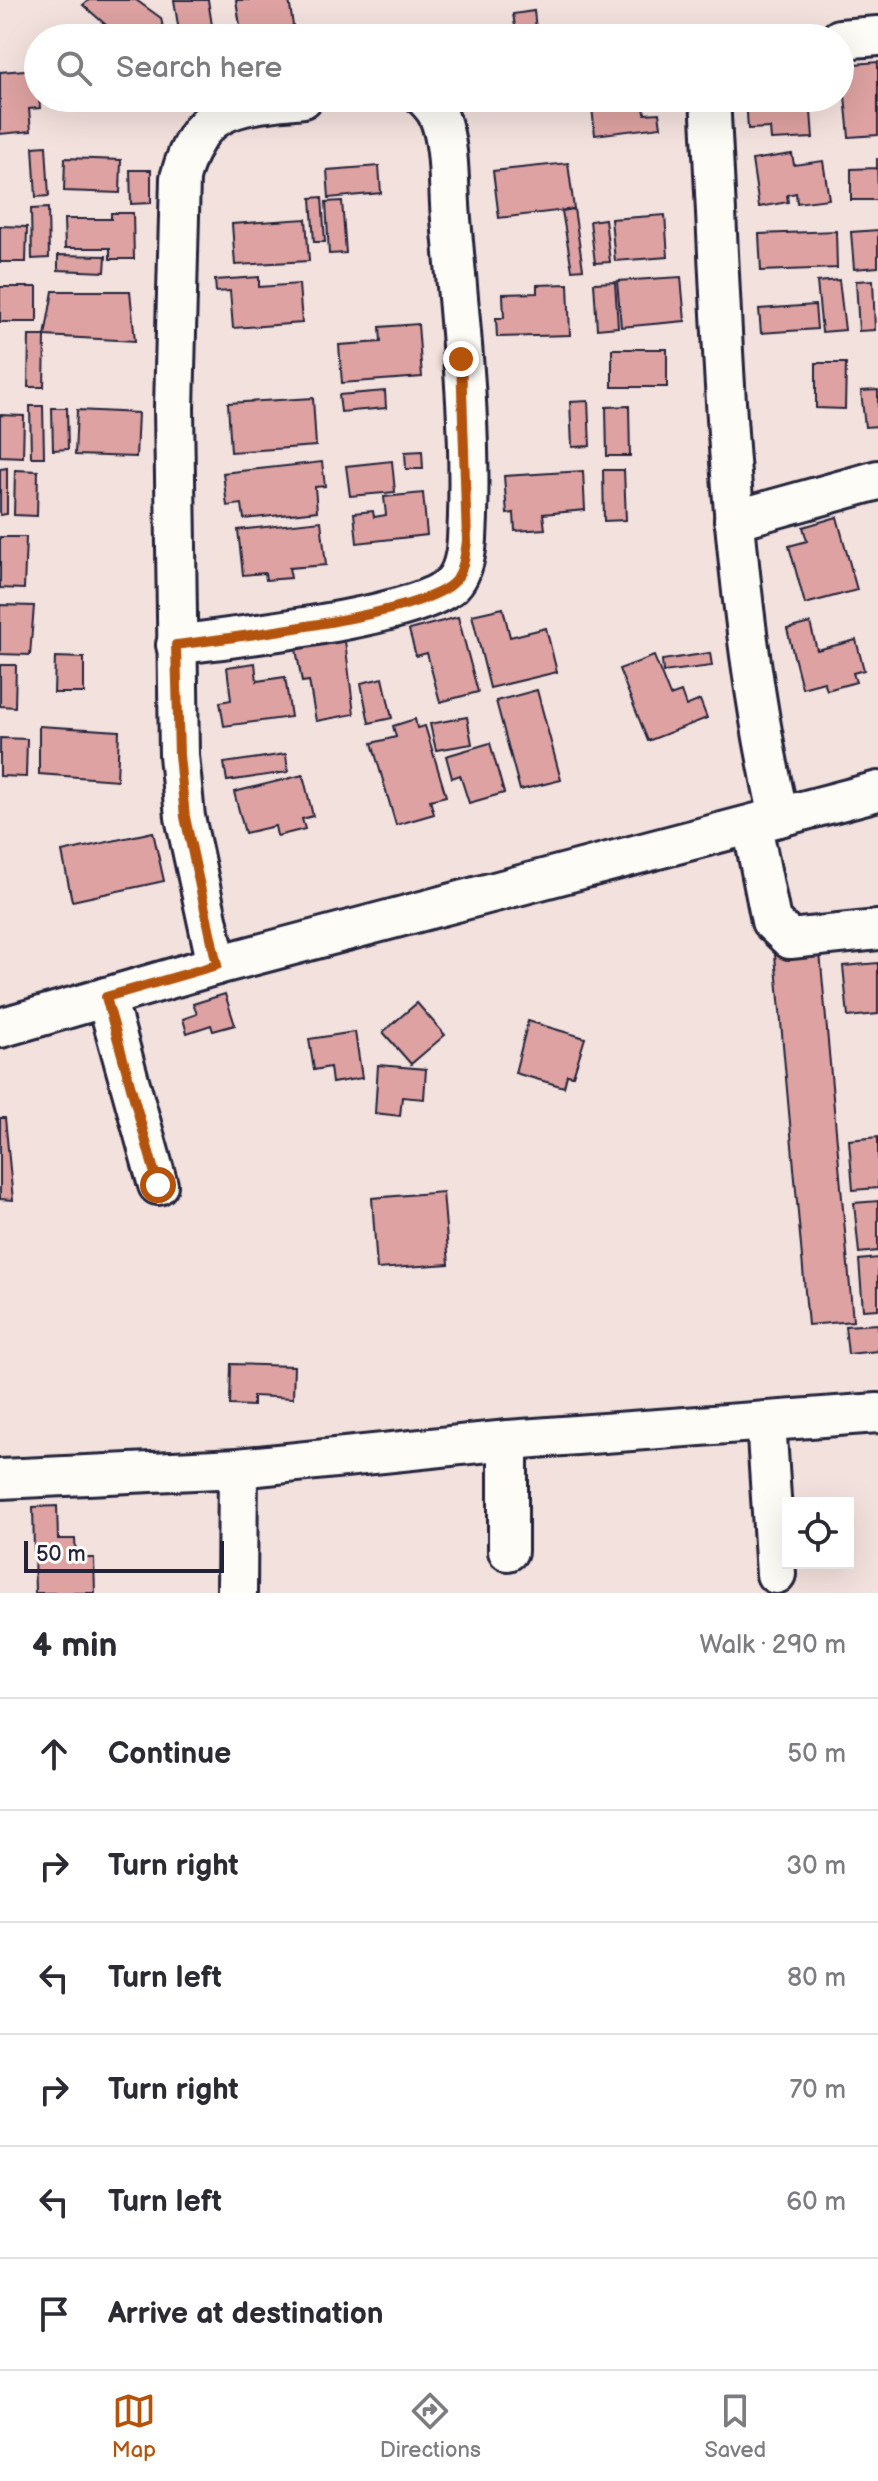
<!DOCTYPE html>
<html lang="en">
<head>
<meta charset="utf-8">
<style>
  :root { --surface:#fff; --page:#f7f7f7; --text:#2b2b33; --muted:#7c7c81; --line:#e1e1e2; --accent:#b45309 }
  body { margin:0; font-family:"Balsamiq Sans",sans-serif; background:var(--page); color:var(--text) }
  .controls { position:absolute; right:24px; bottom:24px; display:grid; overflow:hidden; border-radius:0px; box-shadow:0 8px 32px #0002 }
  .controls button { width:72px; height:72px; display:grid; place-items:center; padding:0; border:0; border-bottom:2px solid var(--line); background:var(--surface); color:var(--text); font:40px sans-serif }
  .scale { position:absolute; left:24px; bottom:20px; width:200px; box-sizing:border-box; padding-left:8px; border:4px solid #22223b; border-top:0; font-size:22px; line-height:28px; white-space:nowrap; color:#22223b; -webkit-text-stroke:6px #fdfcf7; paint-order:stroke }
  .stop { position:absolute; width:24px; height:24px; margin:-18px; border:6px solid #b45309; border-radius:50%; background:#fff }
  .stop.end { background:#b45309; border-color:#fff; box-shadow:0 2px 8px #0008 }
  .list { margin:0; padding:0; list-style:none }
  h2 { display:flex; justify-content:space-between; align-items:center; height:104px; margin:0; padding:0 32px; font-size:34px }
  h2 small { font-size:26px; font-weight:400; color:var(--muted) }
  .list li { display:grid; grid-template-columns:52px 1fr auto; gap:24px; align-items:center; box-sizing:border-box; height:112px; padding:0 32px; border-top:2px solid var(--line) }
  .list b { display:block; font-size:30px; white-space:nowrap }
  .list em { font-size:26px; font-style:normal; color:var(--muted) }
  .icon { flex:none; width:44px; height:44px; fill:none; stroke:currentColor; stroke-width:2; stroke-linecap:round; stroke-linejoin:round }
  .map { position:relative; flex:none; width:878px; height:1593px; overflow:hidden }
  .search { position:absolute; background:var(--surface); box-shadow:0 8px 32px #0002; left:24px; right:24px; top:24px; height:88px; display:flex; align-items:center; gap:20px; box-sizing:border-box; padding:0 28px; border-radius:44px; color:var(--muted); font-size:30px }
  .sheet { height:776px; background:var(--surface) }
  nav { display:flex; justify-content:space-around; align-items:center; box-sizing:border-box; height:112px; border-top:2px solid var(--line); background:var(--surface); font-size:22px; color:var(--muted) }
  nav a { display:grid; justify-items:center; gap:4px }
  nav .on { color:var(--accent) }
  .map>svg:first-child { display:block }
  .building { fill:#dda2a1; stroke:#22223b; stroke-width:2 }
  .lines { fill:none; stroke-linecap:round; stroke-linejoin:round }
  .minor-casing { stroke:#22223b; stroke-width:44 }
  .minor { stroke:#fdfcf7; stroke-width:38 }
  .route { stroke:#b45309; stroke-width:10 }
</style>
</head>
<body>
<div class="map">
<svg width="878" height="1593" viewBox="0 0 878 1593">
  <rect width="100%" height="100%" fill="#f3e1dd"/>
  <filter id="ink" filterUnits="userSpaceOnUse"><feTurbulence type="fractalNoise" baseFrequency=".0125" numOctaves="2"/><feDisplacementMap in="SourceGraphic" scale="16" xChannelSelector="R" yChannelSelector="G"/><feConvolveMatrix kernelMatrix="1 2 1 2 8 2 1 2 1" color-interpolation-filters="sRGB"/></filter>
  <g filter="url(#ink)">
    <g class="building">
      <path d="M 89,0 L 136,0 L 161,18 L 165,38 L 121,38 L 83,5 Z"/>
      <path d="M 174,0 L 208,0 L 214,38 L 180,38 Z"/>
      <path d="M 236,0 L 289,0 L 295,38 L 242,38 Z"/>
      <path d="M 534,11 L 537,38 L 517,38 L 513,14 Z"/>
      <path d="M 878,62 L 878,135 L 849,137 L 842,65 Z"/>
      <path d="M 37,69 L 40,108 L 29,109 L 31,131 L 0,134 L 0,72 Z"/>
      <path d="M 591,98 L 643,98 L 645,114 L 659,113 L 661,127 L 595,135 Z"/>
      <path d="M 746,98 L 810,98 L 813,138 L 771,140 L 770,128 L 748,129 Z"/>
      <path d="M 46,146 L 49,196 L 36,197 L 33,147 Z"/>
      <path d="M 792,154 L 794,165 L 823,161 L 829,199 L 797,203 L 796,193 L 787,195 L 788,202 L 759,207 L 752,160 Z"/>
      <path d="M 65,158 L 121,160 L 120,193 L 64,191 Z"/>
      <path d="M 877,158 L 878,200 L 851,200 L 851,169 L 877,168 Z"/>
      <path d="M 568,163 L 574,209 L 499,218 L 493,171 Z"/>
      <path d="M 379,166 L 381,193 L 329,198 L 327,170 Z"/>
      <path d="M 130,170 L 151,170 L 151,203 L 131,204 Z"/>
      <path d="M 322,197 L 325,242 L 314,242 L 311,198 Z"/>
      <path d="M 342,201 L 346,253 L 329,254 L 326,202 Z"/>
      <path d="M 48,208 L 49,258 L 32,259 L 31,209 Z"/>
      <path d="M 574,209 L 583,269 L 572,270 L 562,211 Z"/>
      <path d="M 111,213 L 133,213 L 134,259 L 110,259 L 110,248 L 65,248 L 64,219 L 111,219 Z"/>
      <path d="M 665,215 L 668,257 L 615,261 L 611,219 Z"/>
      <path d="M 306,219 L 309,261 L 235,265 L 232,224 Z"/>
      <path d="M 605,219 L 610,262 L 595,263 L 590,221 Z"/>
      <path d="M 0,226 L 27,227 L 26,262 L 0,262 Z"/>
      <path d="M 878,230 L 878,267 L 854,269 L 851,232 Z"/>
      <path d="M 836,231 L 837,268 L 761,271 L 759,234 Z"/>
      <path d="M 58,255 L 106,256 L 105,272 L 58,270 Z"/>
      <path d="M 259,277 L 259,287 L 299,284 L 302,323 L 233,328 L 230,291 L 216,292 L 215,280 Z"/>
      <path d="M 681,277 L 685,321 L 621,327 L 617,281 Z"/>
      <path d="M 839,280 L 845,330 L 822,332 L 817,282 Z"/>
      <path d="M 873,280 L 875,330 L 859,331 L 856,281 Z"/>
      <path d="M 615,282 L 618,327 L 597,329 L 594,283 Z"/>
      <path d="M 568,284 L 570,335 L 497,337 L 496,318 L 504,318 L 503,294 L 537,293 L 537,285 Z"/>
      <rect x="0" y="287" width="37" height="35"/>
      <path d="M 53,291 L 130,291 L 135,341 L 45,336 Z"/>
      <path d="M 815,305 L 817,329 L 761,333 L 759,309 Z"/>
      <path d="M 418,324 L 422,377 L 342,383 L 339,345 L 381,342 L 380,327 Z"/>
      <path d="M 29,336 L 45,336 L 44,387 L 28,387 Z"/>
      <rect x="612" y="349" width="55" height="38"/>
      <path d="M 816,363 L 846,363 L 845,409 L 816,408 Z"/>
      <path d="M 878,390 L 878,426 L 865,427 L 861,391 Z"/>
      <path d="M 385,391 L 386,408 L 341,412 L 339,395 Z"/>
      <path d="M 313,398 L 316,446 L 231,452 L 228,403 Z"/>
      <path d="M 588,401 L 590,446 L 572,447 L 570,402 Z"/>
      <path d="M 30,406 L 43,406 L 44,457 L 31,457 Z"/>
      <path d="M 629,406 L 630,456 L 607,456 L 606,407 Z"/>
      <path d="M 52,408 L 67,408 L 68,449 L 53,450 Z"/>
      <path d="M 77,410 L 138,413 L 136,457 L 75,455 Z"/>
      <path d="M 0,415 L 24,416 L 23,457 L 0,456 Z"/>
      <path d="M 422,451 L 423,469 L 406,469 L 405,452 Z"/>
      <path d="M 392,461 L 395,492 L 350,496 L 346,466 Z"/>
      <path d="M 322,462 L 325,486 L 315,487 L 317,511 L 244,519 L 242,504 L 227,506 L 223,473 Z"/>
      <path d="M 7,468 L 7,514 L 0,515 L 0,469 Z"/>
      <path d="M 15,470 L 38,471 L 37,516 L 14,515 Z"/>
      <path d="M 603,470 L 624,470 L 626,520 L 604,521 Z"/>
      <path d="M 583,471 L 585,510 L 543,514 L 545,529 L 515,531 L 514,513 L 507,514 L 504,476 Z"/>
      <path d="M 423,493 L 427,535 L 357,543 L 354,513 L 373,511 L 374,517 L 386,515 L 384,497 Z"/>
      <path d="M 837,517 L 857,590 L 805,604 L 789,546 L 807,541 L 803,527 Z"/>
      <path d="M 321,521 L 326,565 L 289,568 L 291,578 L 266,580 L 265,573 L 243,575 L 238,530 Z"/>
      <path d="M 0,537 L 26,537 L 24,589 L 0,588 Z"/>
      <path d="M 0,605 L 34,606 L 30,655 L 0,654 Z"/>
      <path d="M 503,608 L 510,637 L 546,628 L 557,672 L 490,688 L 472,615 Z"/>
      <path d="M 458,617 L 478,692 L 440,702 L 427,653 L 416,656 L 409,630 Z"/>
      <path d="M 810,623 L 817,650 L 856,640 L 864,670 L 853,673 L 856,682 L 827,690 L 824,682 L 802,688 L 787,629 Z"/>
      <path d="M 345,641 L 354,714 L 316,721 L 309,681 L 302,682 L 296,649 Z"/>
      <path d="M 710,653 L 712,666 L 663,672 L 662,660 Z"/>
      <path d="M 654,656 L 670,696 L 681,692 L 686,706 L 700,700 L 707,718 L 648,741 L 619,669 Z"/>
      <path d="M 55,657 L 84,658 L 84,693 L 54,693 Z"/>
      <path d="M 255,663 L 257,681 L 285,677 L 291,717 L 224,726 L 220,702 L 231,700 L 227,667 Z"/>
      <path d="M 0,665 L 16,665 L 15,707 L 0,706 Z"/>
      <path d="M 383,678 L 392,718 L 369,723 L 361,683 Z"/>
      <path d="M 537,690 L 561,780 L 520,790 L 496,701 Z"/>
      <path d="M 467,717 L 472,744 L 436,750 L 430,724 Z"/>
      <path d="M 415,719 L 417,728 L 425,726 L 446,796 L 430,800 L 434,814 L 396,825 L 372,743 L 396,737 L 393,726 Z"/>
      <path d="M 39,726 L 119,731 L 117,780 L 39,774 Z"/>
      <path d="M 0,738 L 27,739 L 26,777 L 0,776 Z"/>
      <path d="M 490,743 L 504,793 L 469,803 L 460,775 L 452,778 L 446,756 Z"/>
      <path d="M 286,754 L 288,772 L 227,781 L 224,763 Z"/>
      <path d="M 303,775 L 313,816 L 302,819 L 305,829 L 277,836 L 275,826 L 245,833 L 234,792 Z"/>
      <path d="M 153,832 L 164,881 L 72,901 L 62,852 Z"/>
      <path d="M 820,952 L 853,1321 L 808,1325 L 775,955 Z"/>
      <path d="M 878,963 L 878,1014 L 848,1017 L 843,966 Z"/>
      <path d="M 225,994 L 235,1025 L 213,1031 L 211,1025 L 187,1033 L 183,1019 L 197,1014 L 193,1004 Z"/>
      <path d="M 417,1003 L 445,1035 L 411,1064 L 383,1032 Z"/>
      <path d="M 528,1021 L 585,1038 L 573,1076 L 567,1075 L 564,1087 L 515,1073 Z"/>
      <path d="M 355,1032 L 362,1078 L 332,1083 L 330,1067 L 314,1070 L 309,1039 Z"/>
      <path d="M 378,1065 L 426,1069 L 424,1099 L 402,1097 L 400,1116 L 375,1113 Z"/>
      <path d="M 0,1118 L 5,1118 L 13,1200 L 0,1199 Z"/>
      <path d="M 878,1137 L 878,1188 L 853,1190 L 849,1140 Z"/>
      <path d="M 443,1192 L 449,1264 L 377,1269 L 372,1198 Z"/>
      <path d="M 878,1201 L 878,1251 L 859,1253 L 854,1203 Z"/>
      <path d="M 878,1258 L 878,1309 L 863,1310 L 859,1260 Z"/>
      <path d="M 878,1324 L 878,1351 L 848,1354 L 845,1326 Z"/>
      <path d="M 231,1364 L 294,1366 L 293,1398 L 253,1396 L 253,1406 L 230,1405 Z"/>
      <path d="M 57,1506 L 58,1539 L 75,1539 L 76,1558 L 94,1558 L 95,1593 L 35,1593 L 33,1507 Z"/>
    </g>
    <g class="lines">
      <defs>
        <g id="minor">
          <path d="M 840,39 L 878,36"/>
          <path d="M 710,98 C 724,338 726,583 779,817"/>
          <path d="M 734,520 L 878,480"/>
          <path d="M 176,645 C 232,637 416,618 452,584 C 463,573 466,555 467,539 C 473,434 460,324 451,219 C 448,188 451,147 439,117 C 436,110 430,103 425,98"/>
          <path d="M 752,825 L 771,921 L 790,939 L 878,930"/>
          <path d="M 217,965 L 185,817 L 179,755 L 174,408 L 180,178 C 199,105 236,105 303,98"/>
          <path d="M 106,997 L 158,1185"/>
          <path d="M 0,1028 L 217,965 L 878,791"/>
          <path d="M 766,1421 L 776,1574"/>
          <path d="M 0,1479 L 238,1468 L 508,1440 L 878,1413"/>
          <path d="M 508,1551 L 508,1440"/>
          <path d="M 237,1593 L 238,1468"/>
        </g>
      </defs>
      <use href="#minor" class="minor-casing"/>
      <use href="#minor" class="minor"/>
    </g>
  </g>
  <g class="lines" filter="url(#ink)">
    <path class="route" d="M 158,1185 L 106,997 L 217,965 L 185,817 L 179,755 L 176,645 C 227,638 427,615 455,581 C 464,570 465,555 467,541 L 461,359"/>
  </g>
</svg>
<div class="controls">
<button><svg class="icon" aria-label="locate" viewBox="0 0 24 24"><circle cx="12" cy="12" r="6"/><path d="M12 2v4M12 18v4M2 12h4M18 12h4"/></svg></button>
</div>
<div class="scale">50 m</div>
<div class="stop" style="left:158px;top:1185px"></div>
<div class="stop end" style="left:461px;top:359px"></div>
<div class="search"><svg class="icon" aria-label="search" viewBox="0 0 24 24"><circle cx="10" cy="10" r="6"/><path d="M15 15l6 6"/></svg>Search here</div>
</div>
<section class="sheet">
<h2>4 min<small>Walk · 290 m</small></h2>
<ul class="list">
<li><svg class="icon" aria-label="ahead" viewBox="0 0 24 24"><path d="M12 20V5M6 11l6-6 6 6"/></svg><div><b>Continue</b></div><em>50 m</em></li>
<li><svg class="icon" aria-label="right" viewBox="0 0 24 24"><path d="M7 20v-9h11M14 6l5 5-5 5"/></svg><div><b>Turn right</b></div><em>30 m</em></li>
<li><svg class="icon" aria-label="left" viewBox="0 0 24 24"><path d="M17 20v-9H6M10 6l-5 5 5 5"/></svg><div><b>Turn left</b></div><em>80 m</em></li>
<li><svg class="icon" aria-label="right" viewBox="0 0 24 24"><path d="M7 20v-9h11M14 6l5 5-5 5"/></svg><div><b>Turn right</b></div><em>70 m</em></li>
<li><svg class="icon" aria-label="left" viewBox="0 0 24 24"><path d="M17 20v-9H6M10 6l-5 5 5 5"/></svg><div><b>Turn left</b></div><em>60 m</em></li>
<li><svg class="icon" aria-label="arrive" viewBox="0 0 24 24"><path d="M6 21V4h12l-3 4 3 4H6"/></svg><div><b>Arrive at destination</b></div></li>
</ul>
</section>
<nav>
<a class="on"><svg class="icon" aria-label="map" viewBox="0 0 24 24"><path d="M3 6l6-2 6 2 6-2v14l-6 2-6-2-6 2zM9 4v14M15 6v14"/></svg>Map</a>
<a><svg class="icon" aria-label="directions" viewBox="0 0 24 24"><path d="M12 3l9 9-9 9-9-9zM9 14v-3h6M13 9l2 2-2 2"/></svg>Directions</a>
<a><svg class="icon" aria-label="saved" viewBox="0 0 24 24"><path d="M7 4h10v16l-5-4-5 4z"/></svg>Saved</a>
</nav>
</body>
</html>
